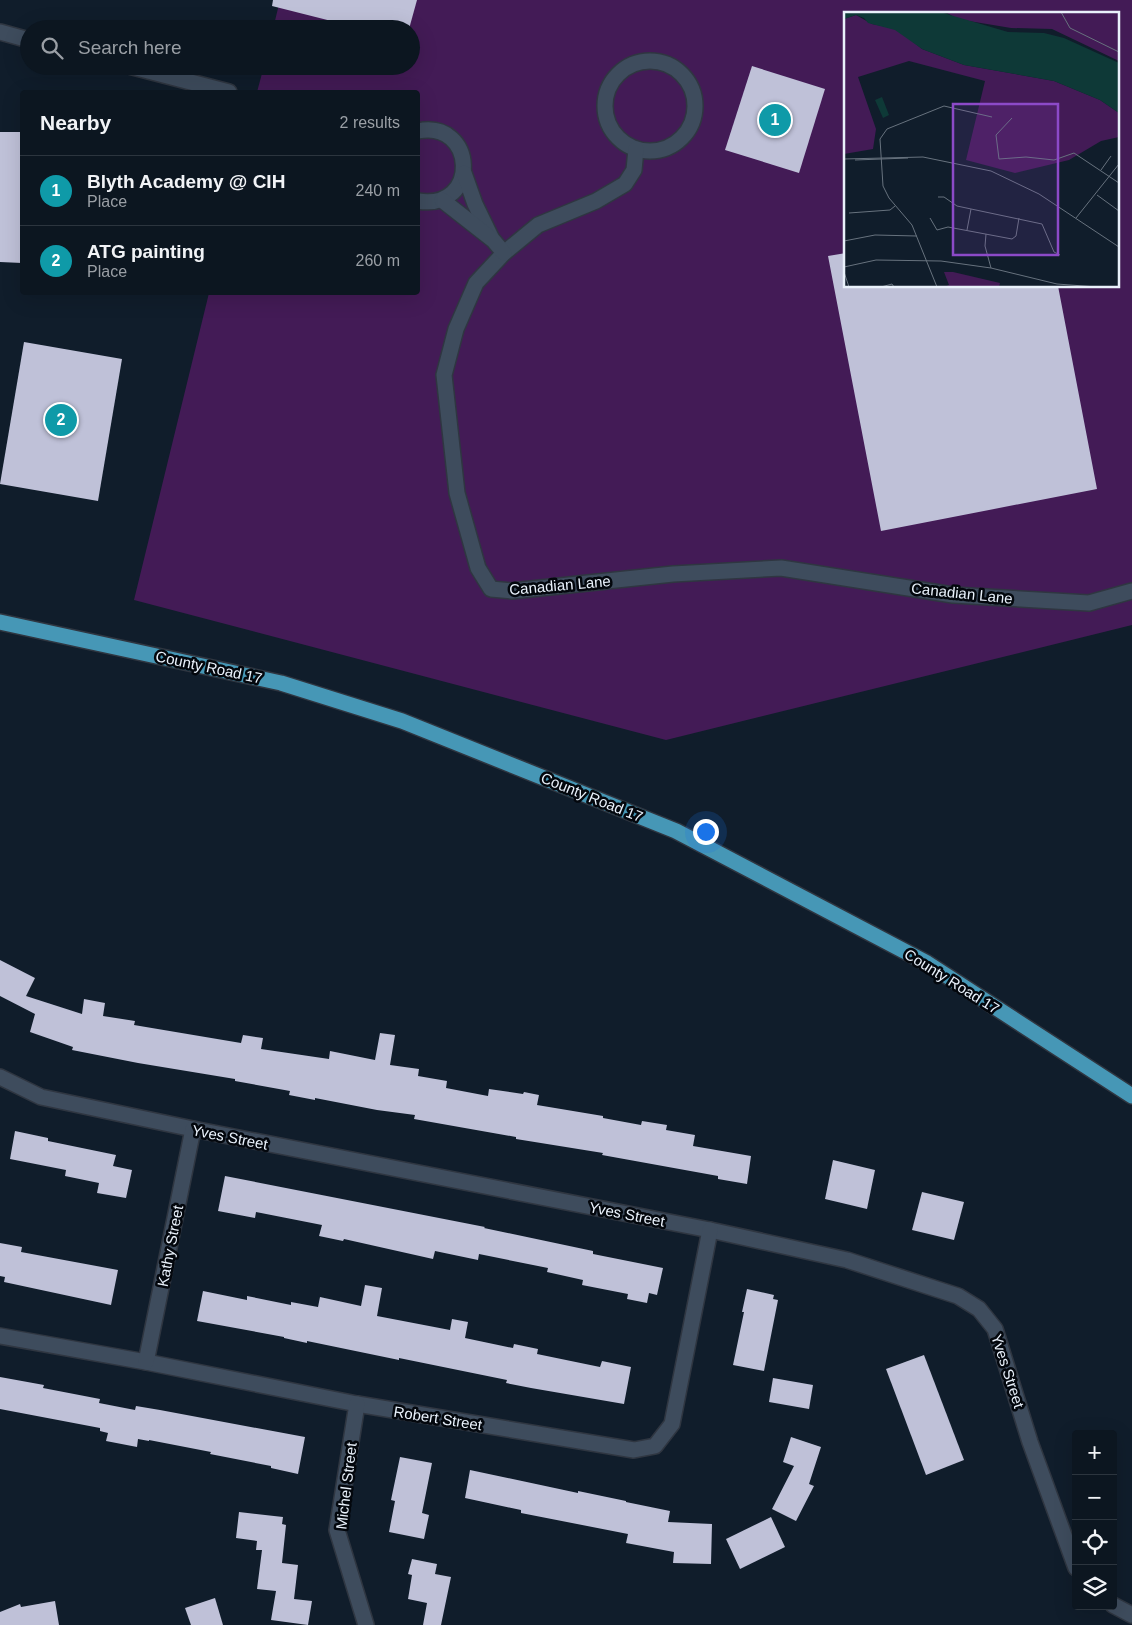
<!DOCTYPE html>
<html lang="en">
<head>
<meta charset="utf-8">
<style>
  :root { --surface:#0c1620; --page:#151f29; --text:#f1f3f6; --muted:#9a9fa5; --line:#2c353e; --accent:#f2a17e }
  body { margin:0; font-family:Helvetica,sans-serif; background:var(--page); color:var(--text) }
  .controls { position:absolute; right:15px; bottom:15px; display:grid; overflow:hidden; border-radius:5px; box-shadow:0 5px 20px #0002 }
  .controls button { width:45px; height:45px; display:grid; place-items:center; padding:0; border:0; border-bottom:1px solid var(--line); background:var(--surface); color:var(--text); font:25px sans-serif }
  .you { position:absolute; left:705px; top:831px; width:18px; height:18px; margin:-12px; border:4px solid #fff; border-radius:50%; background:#1a73e8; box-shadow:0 0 0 8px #1a73e833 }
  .badge { display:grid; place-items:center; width:32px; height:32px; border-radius:50%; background:var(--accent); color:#fff; font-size:16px; font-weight:700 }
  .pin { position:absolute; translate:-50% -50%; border:2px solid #fff; box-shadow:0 1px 5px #0006 }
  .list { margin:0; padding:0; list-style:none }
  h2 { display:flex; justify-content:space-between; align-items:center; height:65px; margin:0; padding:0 20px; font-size:21px }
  h2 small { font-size:16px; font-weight:400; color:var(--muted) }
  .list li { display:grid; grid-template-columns:32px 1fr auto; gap:15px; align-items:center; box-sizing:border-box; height:70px; padding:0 20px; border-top:1px solid var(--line) }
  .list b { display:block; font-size:19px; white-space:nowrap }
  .list p { margin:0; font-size:16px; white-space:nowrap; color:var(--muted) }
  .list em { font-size:16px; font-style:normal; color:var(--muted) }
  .icon { flex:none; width:28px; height:28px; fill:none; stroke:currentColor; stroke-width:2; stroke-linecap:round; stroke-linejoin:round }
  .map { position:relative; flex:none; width:1132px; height:1625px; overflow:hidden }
  .search { position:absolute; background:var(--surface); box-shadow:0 5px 20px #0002; left:20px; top:20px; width:400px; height:55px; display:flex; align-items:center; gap:12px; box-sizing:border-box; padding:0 18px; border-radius:28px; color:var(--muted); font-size:19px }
  .panel { position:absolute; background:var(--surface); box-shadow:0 5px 20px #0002; left:20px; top:90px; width:400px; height:205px; border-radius:5px }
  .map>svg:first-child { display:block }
  .green { fill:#431b56; fill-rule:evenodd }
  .building { fill:#bfc1d8 }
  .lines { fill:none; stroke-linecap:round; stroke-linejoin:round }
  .minor-casing { stroke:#2f3641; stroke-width:18 }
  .major-casing { stroke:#2f3641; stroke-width:18 }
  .minor { stroke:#3e4c5d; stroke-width:15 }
  .major { stroke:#4697b6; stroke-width:15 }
  .labels { text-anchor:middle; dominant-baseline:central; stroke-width:5; stroke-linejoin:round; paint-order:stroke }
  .street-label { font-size:15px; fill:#e9f1fb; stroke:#03070d }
  .inset-road { fill:none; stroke:#67727e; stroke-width:1 }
  .view { fill:#8c4ac8; fill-opacity:0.15; stroke:#8c4ac8; stroke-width:2.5 }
  .inset-edge { fill:none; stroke:#e9f1fb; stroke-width:2.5 }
</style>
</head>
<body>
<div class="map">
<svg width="1132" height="1625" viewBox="0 0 1132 1625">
  <rect width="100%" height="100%" fill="#101d2b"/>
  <path class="green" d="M 280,0 L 1132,0 L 1132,625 L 666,740 L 134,600 L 209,293 L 418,292 L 418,92 L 257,92 L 264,66 L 411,66 L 411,29 L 273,29 ZM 846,14 L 1118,14 L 1118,286 L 846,286 Z"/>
  <g class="building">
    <path d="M 273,0 L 417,0 L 409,29 L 363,29 L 272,6 Z"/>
    <path d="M 752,66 L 825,89 L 799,173 L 725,150 Z"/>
    <path d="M 0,132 L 22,132 L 22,263 L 0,262 Z"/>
    <path d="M 846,253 L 846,286 L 1058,286 L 1097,489 L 881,531 L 828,256 Z"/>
    <path d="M 24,342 L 122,359 L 98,501 L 0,484 Z"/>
    <path d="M 0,960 L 35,978 L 26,996 L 82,1014 L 84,999 L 105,1003 L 103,1016 L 135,1021 L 134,1025 L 241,1043 L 243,1035 L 263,1038 L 261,1049 L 329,1059 L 330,1051 L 375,1060 L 380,1033 L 395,1035 L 390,1065 L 419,1069 L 418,1076 L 447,1081 L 446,1088 L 488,1096 L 489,1089 L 523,1094 L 524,1092 L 539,1095 L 537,1105 L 603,1116 L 603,1118 L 641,1125 L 642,1121 L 667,1125 L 666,1130 L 695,1135 L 693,1146 L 751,1156 L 747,1184 L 718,1179 L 718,1176 L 602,1155 L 603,1153 L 516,1139 L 516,1137 L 414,1119 L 415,1115 L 377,1110 L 315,1098 L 315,1100 L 289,1095 L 290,1091 L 235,1081 L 235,1079 L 138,1063 L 72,1050 L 73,1047 L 30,1032 L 35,1014 L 0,996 Z"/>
    <path d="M 15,1131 L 48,1138 L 48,1141 L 116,1155 L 113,1166 L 132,1170 L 126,1198 L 97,1193 L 99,1183 L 65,1176 L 66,1170 L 10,1159 Z"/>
    <path d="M 833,1160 L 875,1170 L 867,1209 L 825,1199 Z"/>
    <path d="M 225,1176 L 485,1227 L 484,1228 L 593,1251 L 593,1254 L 663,1268 L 657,1295 L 649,1293 L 647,1303 L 627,1299 L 628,1294 L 582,1285 L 583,1280 L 547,1272 L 548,1268 L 479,1254 L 478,1260 L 435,1251 L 433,1259 L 344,1239 L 343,1241 L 319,1236 L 322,1225 L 256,1212 L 255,1218 L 218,1211 Z"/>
    <path d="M 922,1192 L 964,1202 L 954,1240 L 912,1230 Z"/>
    <path d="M 0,1243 L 22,1247 L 21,1252 L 118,1270 L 111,1305 L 4,1282 L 5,1277 L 0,1276 Z"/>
    <path d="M 365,1285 L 382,1288 L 377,1316 L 450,1330 L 452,1319 L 468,1322 L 465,1338 L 513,1348 L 514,1344 L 538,1349 L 537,1354 L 600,1367 L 602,1361 L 631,1367 L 624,1404 L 531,1388 L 506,1383 L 507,1380 L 399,1358 L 399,1360 L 307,1341 L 307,1343 L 284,1338 L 284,1337 L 197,1321 L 203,1291 L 247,1300 L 247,1296 L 291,1305 L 291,1302 L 318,1307 L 320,1297 L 361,1306 Z"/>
    <path d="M 747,1289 L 774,1295 L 773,1299 L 778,1300 L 764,1371 L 733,1365 L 744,1312 L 742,1312 Z"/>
    <path d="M 924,1355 L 964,1460 L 926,1475 L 886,1369 Z"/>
    <path d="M 0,1377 L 44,1385 L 43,1388 L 100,1399 L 99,1403 L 135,1410 L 136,1406 L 160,1410 L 305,1437 L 298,1474 L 271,1468 L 271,1466 L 210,1454 L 211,1452 L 149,1440 L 149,1441 L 138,1439 L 137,1447 L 106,1441 L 108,1433 L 100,1431 L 100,1428 L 0,1409 Z"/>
    <path d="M 773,1378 L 813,1385 L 809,1409 L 769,1402 Z"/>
    <path d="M 791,1437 L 821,1447 L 809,1484 L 814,1486 L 796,1521 L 772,1509 L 794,1466 L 783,1462 Z"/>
    <path d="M 400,1457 L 432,1463 L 422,1513 L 429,1515 L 424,1539 L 389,1532 L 395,1501 L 391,1500 Z"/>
    <path d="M 470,1470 L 578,1493 L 578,1491 L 626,1501 L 626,1502 L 670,1511 L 668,1522 L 712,1524 L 711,1564 L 673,1563 L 674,1552 L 626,1543 L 628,1534 L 521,1513 L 521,1510 L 465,1498 Z"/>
    <path d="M 239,1512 L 283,1517 L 282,1524 L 286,1525 L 282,1563 L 298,1565 L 294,1599 L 312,1601 L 308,1625 L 271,1620 L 276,1591 L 257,1589 L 262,1550 L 256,1550 L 257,1541 L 236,1538 Z"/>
    <path d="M 771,1517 L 785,1547 L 740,1569 L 726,1539 Z"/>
    <path d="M 412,1559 L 437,1564 L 435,1574 L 451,1577 L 441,1625 L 423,1625 L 427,1603 L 408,1599 L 412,1575 L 408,1574 Z"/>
    <path d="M 215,1598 L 223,1625 L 191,1625 L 185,1608 Z"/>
    <path d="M 55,1601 L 59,1625 L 0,1625 L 0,1612 L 20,1604 L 21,1607 Z"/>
  </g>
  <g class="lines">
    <defs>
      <g id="minor">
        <path d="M 0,32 L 29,40"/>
        <circle cx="650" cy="106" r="45"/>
        <path d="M 129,66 L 229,92"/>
        <path d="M 418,131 C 476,119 481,211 418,201"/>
        <path d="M 636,149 L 634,170 L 625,184 L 596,201 L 538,225 L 504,253 L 476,283 L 456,329 L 444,375 L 457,493 L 478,568 L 491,589 L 512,591 L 673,574 L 781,568 L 953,595 L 1089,603 L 1132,591"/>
        <path d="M 464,173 L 475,204 L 491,237"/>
        <path d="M 442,200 L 493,240 L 504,253"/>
        <path d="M 0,1077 L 41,1097 L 193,1129 L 710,1230 L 847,1260 L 958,1296 L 979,1309 L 995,1329 L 1030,1442 L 1076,1568"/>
        <path d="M 0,1336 L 146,1362 L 357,1404 L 634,1450 L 655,1446 L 672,1424 L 710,1230"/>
        <path d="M 146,1362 L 193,1129"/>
        <path d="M 357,1404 L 337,1530 L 366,1625"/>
        <path d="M 1113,1605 L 1132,1615"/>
      </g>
      <path id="major" d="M 0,622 L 281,683 L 402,721 L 676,831 L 927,963 L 1132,1096"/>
    </defs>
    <use href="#minor" class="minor-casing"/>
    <use href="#major" class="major-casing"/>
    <use href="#minor" class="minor"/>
    <use href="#major" class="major"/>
  </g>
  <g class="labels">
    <g class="street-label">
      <text transform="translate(560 585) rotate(-5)">Canadian Lane</text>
      <text transform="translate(962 593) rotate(6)">Canadian Lane</text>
      <text transform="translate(209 667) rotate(12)">County Road 17</text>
      <text transform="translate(592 797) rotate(22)">County Road 17</text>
      <text transform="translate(952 981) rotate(32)">County Road 17</text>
      <text transform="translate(230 1137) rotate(11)">Yves Street</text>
      <text transform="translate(627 1214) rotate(11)">Yves Street</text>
      <text transform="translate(170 1246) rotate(-79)">Kathy Street</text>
      <text transform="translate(1008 1371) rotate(72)">Yves Street</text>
      <text transform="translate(438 1418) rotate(9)">Robert Street</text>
      <text transform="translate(346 1486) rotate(-83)">Michel Street</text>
    </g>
  </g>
  <g transform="translate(844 12)">
    <rect width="275" height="275" fill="#101d2b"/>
    <path d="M 102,0 L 275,0 L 275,49 L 208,17 L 167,16 L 113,7 ZM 12,3 L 28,12 L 53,17 L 78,37 L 120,53 L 210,69 L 256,88 L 275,101 L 275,125 L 257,129 L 225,148 L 171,161 L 122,148 L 141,69 L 65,49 L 14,65 L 32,117 L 29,137 L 0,142 L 0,7 ZM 100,260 L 109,260 L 156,271 L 155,275 L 100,275 L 105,273 Z" fill="#431b56"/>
    <path d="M 0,0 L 96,0 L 164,20 L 200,21 L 220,26 L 275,51 L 275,101 L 256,88 L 210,69 L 120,53 L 78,37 L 51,18 L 24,11 L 20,6 L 12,3 L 0,7 ZM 38,85 L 45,103 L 39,106 L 31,88 Z" fill="#0e3937"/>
    <path class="inset-road" d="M 217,0 L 226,16 L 275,40M 168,106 L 152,123 L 155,147 L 182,145 L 210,148 L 230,141 L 275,171M 0,147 L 79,145 L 147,159 L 195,182 L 275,235M 11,148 L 64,146M 257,158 L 267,144M 253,183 L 275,199M 94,185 L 100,185 L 113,194 L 198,212 L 210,240 L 216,243M 5,201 L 46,198 L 51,194M 86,206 L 93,218 L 104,215 L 168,227 L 172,224 L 175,206M 232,206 L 275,152M 123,218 L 127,197M 142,222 L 141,234 L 147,256M 0,229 L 31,223 L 73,224M 0,255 L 32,248 L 97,249 L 147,256 L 213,272 L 253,275M 0,260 L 5,275M 37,275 L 48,272 L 50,275M 93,275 L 68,213 L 45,186 L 39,174 L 36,127 L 43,117 L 100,94 L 148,105"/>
    <path class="view" d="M 109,92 L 214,92 L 214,243 L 109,243 Z"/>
    <rect width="275" height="275" class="inset-edge"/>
  </g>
</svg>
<div class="controls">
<button>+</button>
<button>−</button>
<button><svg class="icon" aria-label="locate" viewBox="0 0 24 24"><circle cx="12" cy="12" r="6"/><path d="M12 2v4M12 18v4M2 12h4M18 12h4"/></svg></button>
<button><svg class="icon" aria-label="layers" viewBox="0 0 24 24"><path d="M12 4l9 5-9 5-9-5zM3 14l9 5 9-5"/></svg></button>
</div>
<div class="you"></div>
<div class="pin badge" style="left:775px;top:120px;background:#0f9aa8">1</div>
<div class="pin badge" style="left:61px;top:420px;background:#0f9aa8">2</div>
<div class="search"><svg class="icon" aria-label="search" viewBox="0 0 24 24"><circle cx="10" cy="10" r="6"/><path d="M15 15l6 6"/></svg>Search here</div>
<section class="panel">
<h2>Nearby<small>2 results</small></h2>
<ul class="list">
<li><span class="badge" style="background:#0f9aa8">1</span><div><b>Blyth Academy @ CIH</b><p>Place</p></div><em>240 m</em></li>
<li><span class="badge" style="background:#0f9aa8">2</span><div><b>ATG painting</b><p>Place</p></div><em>260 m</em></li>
</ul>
</section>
</div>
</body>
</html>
